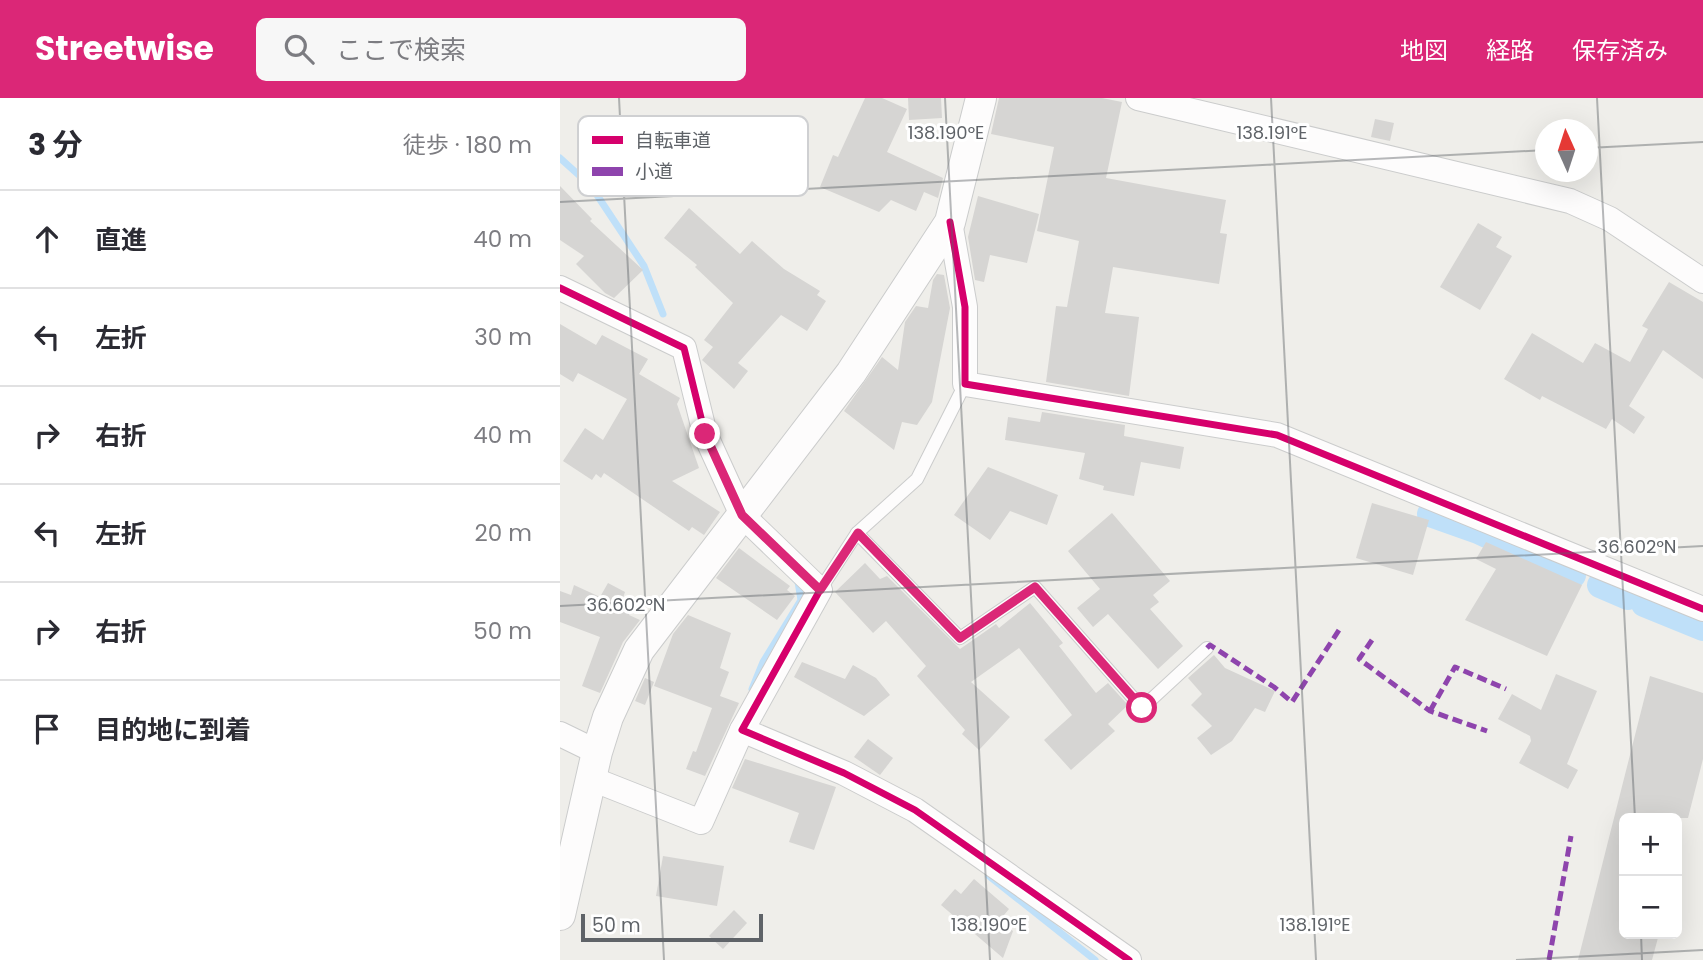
<!DOCTYPE html>
<html lang="ja">
<head>
<meta charset="utf-8">
<style>
  :root { --surface:#fff; --page:#f7f7f7; --text:#2b2b33; --muted:#7c7c81; --line:#e1e1e2; --accent:#db2777 }
  body { margin:0; font-family:Poppins,"Noto Sans JP",sans-serif; background:var(--page); color:var(--text) }
  .controls { position:absolute; right:21px; bottom:21px; display:grid; overflow:hidden; border-radius:10px; box-shadow:0 7px 28px #0002 }
  .controls button { width:63px; height:63px; display:grid; place-items:center; padding:0; border:0; border-bottom:2px solid var(--line); background:var(--surface); color:var(--text); font:35px sans-serif }
  .compass { position:absolute; left:975px; top:21px; width:63px; height:63px; border-radius:50%; background:var(--surface); box-shadow:0 7px 28px #0002; rotate:357deg }
  .scale { position:absolute; left:21px; bottom:18px; width:182px; box-sizing:border-box; padding-left:7px; border:4px solid #5f6368; border-top:0; font-size:19px; line-height:24px; white-space:nowrap; color:#5f6368; -webkit-text-stroke:5px #fff; paint-order:stroke }
  .stop { position:absolute; width:21px; height:21px; margin:-16px; border:5px solid #db2777; border-radius:50%; background:#fff }
  .stop.end { background:#db2777; border-color:#fff; box-shadow:0 2px 7px #0008 }
  .list { margin:0; padding:0; list-style:none }
  h2 { display:flex; justify-content:space-between; align-items:center; height:91px; margin:0; padding:0 28px; font-size:30px }
  h2 small { font-size:23px; font-weight:400; color:var(--muted) }
  .list li { display:grid; grid-template-columns:46px 1fr auto; gap:21px; align-items:center; box-sizing:border-box; height:98px; padding:0 28px; border-top:2px solid var(--line) }
  .list b { display:block; font-size:26px; white-space:nowrap }
  .list em { font-size:23px; font-style:normal; color:var(--muted) }
  .icon { flex:none; width:38px; height:38px; fill:none; stroke:currentColor; stroke-width:2; stroke-linecap:round; stroke-linejoin:round }
  .map { position:relative; flex:none; width:1143px; height:862px; overflow:hidden }
  header { display:flex; align-items:center; gap:42px; box-sizing:border-box; height:98px; padding:0 35px; background:var(--accent); color:#fff }
  header strong { font-size:33px }
  nav { display:flex; gap:38px; margin-inline-start:auto; font-size:24px }
  .search { width:490px; height:63px; background:var(--page); display:flex; align-items:center; gap:18px; box-sizing:border-box; padding:0 24px; border-radius:10px; color:var(--muted); font-size:26px }
  main { display:flex }
  aside { flex:1; background:var(--surface) }
  .map>svg:first-child { display:block }
  .lines { fill:none; stroke-linecap:round; stroke-linejoin:round }
  .stream { stroke:#bfe0f9; stroke-width:7 }
  .canal { stroke:#bfe0f9; stroke-width:26 }
  .building { fill:#d6d5d3 }
  .service-casing { stroke:#cbcccc; stroke-width:14 }
  .minor-casing { stroke:#cbcccc; stroke-width:26 }
  .tertiary-casing { stroke:#cbcccc; stroke-width:32 }
  .service { stroke:#fdfcfc; stroke-width:12 }
  .minor { stroke:#fdfcfc; stroke-width:24 }
  .tertiary { stroke:#fdfcfc; stroke-width:30 }
  .quiet { stroke:#8e44ad; stroke-width:5; stroke-dasharray:10 5; stroke-linecap:butt }
  .cycleway-casing { stroke:#fff; stroke-width:11 }
  .cycleway { stroke:#d6006c; stroke-width:7 }
  .route { stroke:#db2777; stroke-width:9 }
  .ticks { fill:none; stroke:#5f6368; stroke-width:2; stroke-opacity:0.45 }
  .key { fill:#fff; stroke:#cfd0d2; stroke-width:2 }
  .key-label { font-size:19px; fill:#5f6368 }
  .ticks-label { font-size:18px; text-anchor:middle; fill:#5f6368; stroke:#fff; stroke-width:6; stroke-linejoin:round; paint-order:stroke }
</style>
</head>
<body>
<header>
<strong>Streetwise</strong>
<div class="search"><svg class="icon" aria-label="search" viewBox="0 0 24 24"><circle cx="10" cy="10" r="6"/><path d="M15 15l6 6"/></svg>ここで検索</div>
<nav><a>地図</a><a>経路</a><a>保存済み</a></nav>
</header>
<main>
<aside>
<h2>3 分<small>徒歩 · 180 m</small></h2>
<ul class="list">
<li><svg class="icon" aria-label="ahead" viewBox="0 0 24 24"><path d="M12 20V5M6 11l6-6 6 6"/></svg><div><b>直進</b></div><em>40 m</em></li>
<li><svg class="icon" aria-label="left" viewBox="0 0 24 24"><path d="M17 20v-9H6M10 6l-5 5 5 5"/></svg><div><b>左折</b></div><em>30 m</em></li>
<li><svg class="icon" aria-label="right" viewBox="0 0 24 24"><path d="M7 20v-9h11M14 6l5 5-5 5"/></svg><div><b>右折</b></div><em>40 m</em></li>
<li><svg class="icon" aria-label="left" viewBox="0 0 24 24"><path d="M17 20v-9H6M10 6l-5 5 5 5"/></svg><div><b>左折</b></div><em>20 m</em></li>
<li><svg class="icon" aria-label="right" viewBox="0 0 24 24"><path d="M7 20v-9h11M14 6l5 5-5 5"/></svg><div><b>右折</b></div><em>50 m</em></li>
<li><svg class="icon" aria-label="arrive" viewBox="0 0 24 24"><path d="M6 21V4h12l-3 4 3 4H6"/></svg><div><b>目的地に到着</b></div></li>
</ul>
</aside>
<div class="map">
<svg width="1143" height="862" viewBox="0 0 1143 862">
  <rect width="100%" height="100%" fill="#efeeea"/>
  <g class="lines">
    <g class="stream">
      <path d="M 0,60 L 31,88 L 84,168 L 103,216"/>
      <path d="M 192,591 L 203,564 L 241,502 L 238,484 L 235,481"/>
      <path d="M 429,778 L 535,862"/>
    </g>
    <g class="canal">
      <path d="M 870,416 L 918,433 L 1013,477"/>
      <path d="M 1040,487 L 1068,499"/>
      <path d="M 1084,506 L 1143,530"/>
    </g>
  </g>
  <g class="building">
    <path d="M 305,0 L 322,0 L 347,11 L 327,54 L 383,80 L 378,100 L 364,94 L 356,113 L 331,102 L 319,114 L 260,89 L 273,57 L 278,59 Z"/>
    <path d="M 348,0 L 381,0 L 382,20 L 349,22 Z"/>
    <path d="M 439,0 L 542,0 L 562,4 L 546,80 L 666,102 L 660,135 L 667,136 L 659,186 L 553,169 L 545,215 L 579,219 L 569,298 L 486,284 L 496,208 L 507,209 L 519,143 L 477,133 L 494,49 L 431,36 Z"/>
    <path d="M 815,21 L 834,25 L 830,43 L 811,39 Z"/>
    <path d="M 0,88 L 32,121 L 30,123 L 83,172 L 54,200 L 45,195 L 16,166 L 24,158 L 0,142 Z"/>
    <path d="M 418,98 L 479,116 L 467,165 L 430,157 L 424,184 L 415,182 L 408,139 Z"/>
    <path d="M 129,110 L 180,156 L 192,143 L 224,171 L 260,193 L 257,197 L 266,203 L 247,233 L 221,217 L 178,265 L 188,273 L 174,291 L 142,262 L 153,249 L 144,242 L 173,205 L 135,169 L 137,167 L 104,140 Z"/>
    <path d="M 918,125 L 942,139 L 936,149 L 952,158 L 920,212 L 880,189 Z"/>
    <path d="M 377,176 L 384,177 L 390,210 L 372,304 L 357,327 L 342,324 L 334,352 L 284,313 L 322,259 L 338,272 L 345,224 L 356,208 L 368,210 L 373,182 Z"/>
    <path d="M 1109,184 L 1143,204 L 1143,281 L 1103,252 L 1069,308 L 1085,319 L 1074,336 L 1052,321 L 1046,331 L 982,298 L 980,302 L 944,281 L 972,235 L 1023,265 L 1035,245 L 1070,264 L 1088,231 L 1082,228 Z"/>
    <path d="M 0,226 L 36,247 L 42,237 L 88,261 L 79,276 L 120,300 L 117,306 L 139,370 L 112,383 L 160,414 L 144,437 L 132,429 L 129,433 L 44,375 L 41,380 L 36,376 L 32,382 L 3,363 L 25,330 L 43,342 L 67,301 L 18,275 L 13,284 L 0,276 Z"/>
    <path d="M 482,314 L 565,327 L 564,338 L 624,349 L 620,371 L 581,364 L 574,398 L 543,392 L 544,388 L 519,381 L 525,355 L 445,342 L 448,319 L 480,324 Z"/>
    <path d="M 428,369 L 498,397 L 487,427 L 450,413 L 430,442 L 394,417 Z"/>
    <path d="M 812,405 L 869,422 L 853,477 L 796,460 Z"/>
    <path d="M 552,415 L 610,483 L 593,497 L 599,504 L 590,511 L 623,548 L 598,571 L 548,516 L 533,529 L 517,510 L 540,491 L 508,453 Z"/>
    <path d="M 926,444 L 1022,487 L 987,558 L 905,522 L 936,471 L 916,461 Z"/>
    <path d="M 179,450 L 230,488 L 227,492 L 235,498 L 217,522 L 156,480 Z"/>
    <path d="M 305,465 L 320,481 L 327,478 L 400,551 L 436,526 L 439,530 L 470,505 L 503,545 L 499,548 L 536,595 L 548,585 L 568,607 L 548,626 L 555,633 L 511,672 L 484,642 L 512,617 L 459,550 L 411,584 L 450,619 L 419,652 L 402,636 L 405,632 L 357,578 L 366,568 L 326,523 L 313,535 L 275,494 Z"/>
    <path d="M 48,485 L 65,494 L 61,506 L 72,509 L 69,517 L 80,522 L 63,544 L 40,595 L 22,588 L 40,539 L 0,524 L 0,493 L 11,497 L 14,487 L 40,499 Z"/>
    <path d="M 128,517 L 171,535 L 160,570 L 169,574 L 160,598 L 179,605 L 145,678 L 126,671 L 133,653 L 136,654 L 152,610 L 94,588 L 113,536 Z"/>
    <path d="M 654,557 L 665,570 L 715,593 L 705,614 L 695,610 L 672,643 L 651,657 L 637,640 L 652,628 L 631,607 L 642,596 L 628,580 Z"/>
    <path d="M 242,564 L 285,581 L 293,567 L 316,580 L 330,597 L 304,618 L 234,579 Z"/>
    <path d="M 996,576 L 1037,593 L 1007,666 L 1018,672 L 1008,691 L 959,665 L 971,643 L 970,638 L 938,621 L 952,596 L 981,612 Z"/>
    <path d="M 1090,578 L 1143,595 L 1143,661 L 1128,720 L 1064,720 L 1064,836 L 1099,836 L 1092,862 L 1018,862 Z"/>
    <path d="M 85,580 L 94,584 L 85,607 L 75,603 Z"/>
    <path d="M 308,641 L 333,660 L 320,677 L 294,659 Z"/>
    <path d="M 185,661 L 276,689 L 254,752 L 229,744 L 239,715 L 172,690 Z"/>
    <path d="M 103,758 L 164,768 L 157,808 L 96,798 Z"/>
    <path d="M 414,781 L 449,811 L 439,823 L 453,833 L 443,860 L 381,807 L 395,791 L 401,796 Z"/>
    <path d="M 174,812 L 187,825 L 163,851 L 149,838 Z"/>
  </g>
  <g class="lines">
    <defs>
      <g id="service">
        <path d="M 297,435 L 357,381 L 405,286"/>
        <path d="M 260,492 L 297,435 L 400,540 L 475,489 L 582,610 L 647,550"/>
      </g>
      <g id="minor">
        <path d="M 578,0 L 1010,103 L 1050,121 L 1143,183"/>
        <path d="M 390,124 L 405,209 L 405,286 L 717,337 L 1143,511"/>
        <path d="M 0,190 L 124,250 L 145,336 L 182,417 L 260,492 L 182,632 L 284,675 L 355,712 L 569,862"/>
        <path d="M 0,636 L 37,654"/>
        <path d="M 32,681 L 141,724 L 182,632"/>
      </g>
      <path id="tertiary" d="M 0,817 L 37,654 L 48,619 L 79,552 L 291,275 L 390,124 L 421,0"/>
    </defs>
    <use href="#service" class="service-casing"/>
    <use href="#minor" class="minor-casing"/>
    <use href="#tertiary" class="tertiary-casing"/>
    <use href="#service" class="service"/>
    <use href="#minor" class="minor"/>
    <use href="#tertiary" class="tertiary"/>
    <g class="quiet">
      <path d="M 812,542 L 799,561 L 870,613 L 927,633"/>
      <path d="M 647,550 L 650,547 L 714,589 L 732,604 L 781,529"/>
      <path d="M 870,613 L 895,569 L 946,591"/>
      <path d="M 989,862 L 1011,738"/>
    </g>
    <defs>
      <g id="cycleway">
        <path d="M 390,124 L 405,209 L 405,286 L 717,337 L 1143,511"/>
        <path d="M 0,190 L 124,250 L 145,336 L 182,417 L 260,492 L 182,632 L 284,675 L 355,712 L 569,862"/>
      </g>
    </defs>
    <use href="#cycleway" class="cycleway-casing"/>
    <use href="#cycleway" class="cycleway"/>
  </g>
  <g class="lines">
    <path class="route" d="M 145,336 L 182,417 L 260,492 L 298,435 L 400,540 L 475,489 L 582,610"/>
  </g>
  <path class="ticks" d="M 59,0 L 104,862M 385,0 L 430,862M 711,0 L 756,862M 1037,0 L 1075,720M 1028,50 L 1143,44M 0,104 L 986,52M 0,508 L 1143,448M 1081,836 L 1082,862M 956,862 L 1143,852"/>
  <rect x="18" y="18" width="230" height="80" rx="10" class="key"/>
  <rect x="32" y="38" width="31" height="8" fill="#d6006c"/>
  <rect x="32" y="69" width="31" height="9" fill="#8e44ad"/>
  <g class="key-label">
    <text x="75" y="49">自転車道</text>
    <text x="75" y="80">小道</text>
  </g>
  <g class="ticks-label">
    <text x="386" y="41">138.190°E</text>
    <text x="712" y="41">138.191°E</text>
    <text x="1077" y="455">36.602°N</text>
    <text x="66" y="513">36.602°N</text>
    <text x="429" y="833">138.190°E</text>
    <text x="755" y="833">138.191°E</text>
  </g>
</svg>
<div class="controls">
<button>+</button>
<button>−</button>
</div>
<svg class="compass" viewBox="-18 -18 36 36"><path d="M0-13l5 13h-10z" fill="#e53935"/><path d="M0 13l5-13h-10z" fill="#7c7c81"/></svg>
<div class="scale">50 m</div>
<div class="stop" style="left:582px;top:610px"></div>
<div class="stop end" style="left:145px;top:336px"></div>
</div>
</main>
</body>
</html>
